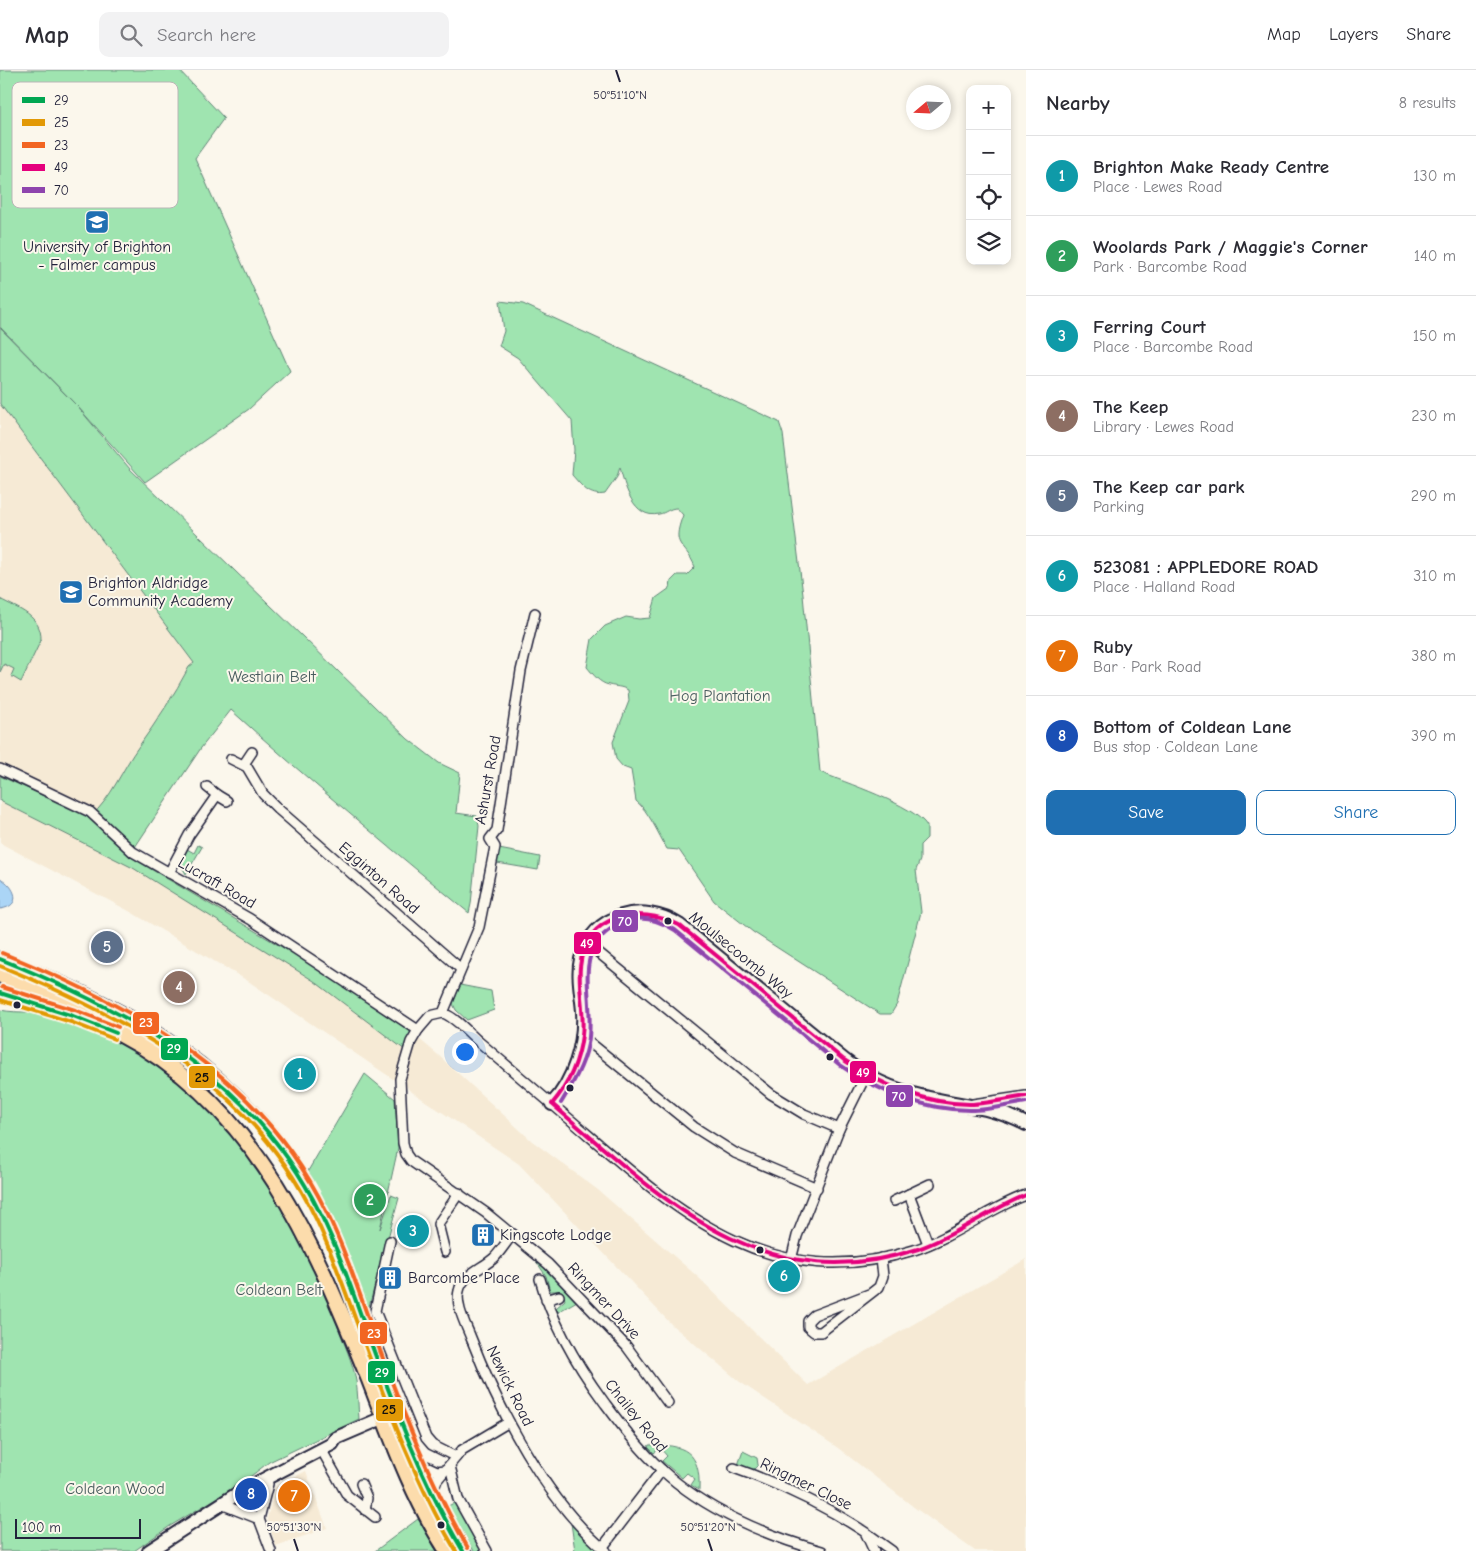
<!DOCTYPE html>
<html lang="en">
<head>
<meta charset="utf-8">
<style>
  :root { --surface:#fff; --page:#f2f2f3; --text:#2b2b33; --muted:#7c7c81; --line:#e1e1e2; --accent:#1f6fb2 }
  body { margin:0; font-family:"Comic Neue",sans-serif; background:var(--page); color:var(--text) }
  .controls { position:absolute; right:15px; top:15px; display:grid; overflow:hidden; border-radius:10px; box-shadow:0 2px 8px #0003 }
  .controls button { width:45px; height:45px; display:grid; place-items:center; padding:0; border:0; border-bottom:1px solid var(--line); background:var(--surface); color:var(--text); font:25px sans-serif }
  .compass { position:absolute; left:906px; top:15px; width:45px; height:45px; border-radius:50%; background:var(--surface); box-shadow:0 2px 8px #0003; rotate:251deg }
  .scale { position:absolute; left:15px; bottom:12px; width:126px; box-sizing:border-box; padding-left:5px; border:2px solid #22223b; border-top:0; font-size:14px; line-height:18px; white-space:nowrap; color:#22223b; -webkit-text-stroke:4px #fbf7ec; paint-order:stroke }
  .you { position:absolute; left:464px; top:981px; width:18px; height:18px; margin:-12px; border:4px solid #fff; border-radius:50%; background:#1a73e8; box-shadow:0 0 0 8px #1a73e833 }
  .badge { display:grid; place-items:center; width:32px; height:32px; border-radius:50%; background:var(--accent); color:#fff; font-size:16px; font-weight:700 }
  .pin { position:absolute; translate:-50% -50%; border:2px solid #fff; box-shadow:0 1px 5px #0006 }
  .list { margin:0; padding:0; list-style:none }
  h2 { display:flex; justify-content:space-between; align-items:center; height:65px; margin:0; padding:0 20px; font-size:21px }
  h2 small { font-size:16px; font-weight:400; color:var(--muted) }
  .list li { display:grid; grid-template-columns:32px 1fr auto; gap:15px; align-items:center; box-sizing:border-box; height:80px; padding:0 20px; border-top:1px solid var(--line) }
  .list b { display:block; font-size:19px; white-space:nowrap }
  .list p { margin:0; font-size:16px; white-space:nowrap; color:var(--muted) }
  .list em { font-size:16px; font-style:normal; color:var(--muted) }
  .actions { display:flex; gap:10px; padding:15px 20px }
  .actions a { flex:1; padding:11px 0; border:1px solid var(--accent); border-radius:10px; text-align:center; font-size:18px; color:var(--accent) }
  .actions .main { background:var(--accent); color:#fff }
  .icon { flex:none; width:28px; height:28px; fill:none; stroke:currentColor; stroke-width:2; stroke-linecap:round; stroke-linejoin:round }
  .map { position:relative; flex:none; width:1026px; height:1481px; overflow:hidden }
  header { display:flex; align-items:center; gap:30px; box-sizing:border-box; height:70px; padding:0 25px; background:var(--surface); border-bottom:1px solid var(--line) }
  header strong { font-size:24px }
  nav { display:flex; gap:28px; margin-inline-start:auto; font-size:18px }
  .search { width:350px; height:45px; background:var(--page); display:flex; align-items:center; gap:12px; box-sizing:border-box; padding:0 18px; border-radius:10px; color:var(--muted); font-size:19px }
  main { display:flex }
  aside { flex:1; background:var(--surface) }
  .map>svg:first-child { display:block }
  .built { fill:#f6ead5 }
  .green { fill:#9fe4b0; stroke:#608376 }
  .water { fill:#abd5f6; stroke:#748dab }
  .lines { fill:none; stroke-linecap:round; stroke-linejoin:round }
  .street-casing { stroke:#22223b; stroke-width:12 }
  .secondary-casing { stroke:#22223b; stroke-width:16 }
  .primary-casing { stroke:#22223b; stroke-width:18 }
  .highway-casing { stroke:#22223b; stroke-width:19 }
  .street { stroke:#fbf7ec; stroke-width:9 }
  .secondary { stroke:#fbf7ec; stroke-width:12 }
  .primary { stroke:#fcdcac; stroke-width:14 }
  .highway { stroke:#fcdcac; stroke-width:15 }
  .bus-1-casing { stroke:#fbf7ec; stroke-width:8 }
  .bus-2-casing { stroke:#fbf7ec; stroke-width:8 }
  .bus-3-casing { stroke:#fbf7ec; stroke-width:8 }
  .bus-4-casing { stroke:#fbf7ec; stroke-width:8 }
  .bus-5-casing { stroke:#fbf7ec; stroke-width:8 }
  .bus-1 { stroke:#00a651; stroke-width:4 }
  .bus-2 { stroke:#e29906; stroke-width:4 }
  .bus-3 { stroke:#f26522; stroke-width:4 }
  .bus-4 { stroke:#e5007d; stroke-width:4 }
  .bus-5 { stroke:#8e44ad; stroke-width:4 }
  .ticks { fill:none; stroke:#22223b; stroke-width:2 }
  .bus-dot { fill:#22223b; stroke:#fbf7ec; stroke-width:2 }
  .labels { text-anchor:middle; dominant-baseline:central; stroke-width:4; stroke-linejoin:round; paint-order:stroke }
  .poi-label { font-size:16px; fill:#22223b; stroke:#fbf7ec; text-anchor:start }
  .park-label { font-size:16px; fill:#485c5e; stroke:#fbf7ec }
  .street-label { font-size:16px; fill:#22223b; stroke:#fbf7ec }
  .key { fill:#fbf7ec; stroke:#bab7b7; stroke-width:1 }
  .key-label { font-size:14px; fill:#22223b }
  .ticks-label { font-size:12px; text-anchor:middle; fill:#22223b; stroke:#fbf7ec; stroke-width:4; stroke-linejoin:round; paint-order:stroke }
  .line-badge { stroke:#fbf7ec; stroke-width:2 }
  .badge-label { font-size:14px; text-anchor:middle; font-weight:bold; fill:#fff }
  .pale-badge-label { font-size:14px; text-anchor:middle; font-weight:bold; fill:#111 }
</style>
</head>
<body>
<header>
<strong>Map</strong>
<div class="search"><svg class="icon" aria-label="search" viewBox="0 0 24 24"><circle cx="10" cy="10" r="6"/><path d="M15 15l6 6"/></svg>Search here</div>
<nav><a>Map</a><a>Layers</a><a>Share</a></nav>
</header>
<main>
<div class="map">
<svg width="1026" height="1481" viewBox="0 0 1026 1481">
  <rect width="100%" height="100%" fill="#fbf7ec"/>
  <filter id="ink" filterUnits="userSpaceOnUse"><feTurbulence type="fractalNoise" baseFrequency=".02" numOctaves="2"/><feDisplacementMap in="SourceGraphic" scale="10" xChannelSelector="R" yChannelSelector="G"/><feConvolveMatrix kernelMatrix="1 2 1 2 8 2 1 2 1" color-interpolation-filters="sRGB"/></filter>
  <g filter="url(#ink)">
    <g class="built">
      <path d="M 0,334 L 194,593 L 201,678 L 129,786 L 205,829 L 411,962 L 405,980 L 412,985 L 418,968 L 437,984 L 532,1071 L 598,1120 L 698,1207 L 808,1315 L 1026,1189 L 1026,1481 L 975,1481 L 915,1438 L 838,1378 L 740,1312 L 672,1255 L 519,1094 L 409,1020 L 404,1011 L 409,997 L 402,991 L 396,1011 L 248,911 L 129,841 L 0,773 Z"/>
      <path d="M 306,1401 L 327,1458 L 276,1476 L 267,1449 L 275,1417 Z"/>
    </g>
    <g class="green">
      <path d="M 0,0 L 179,0 L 224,48 L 195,88 L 290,301 L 249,339 L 145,412 L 77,336 L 130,399 L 408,669 L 439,693 L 460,703 L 456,743 L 477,746 L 479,756 L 471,834 L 469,843 C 389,777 308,710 231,640 L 201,678 L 129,786 L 312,895 L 411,962 L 405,980 L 314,911 L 133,798 L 0,731 L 0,706 L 90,747 C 112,728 122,699 139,676 C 157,651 174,625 189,597 L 194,593 L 0,334 L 0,258 L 75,334 L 0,257 Z"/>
      <path d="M 500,231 L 523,234 L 779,352 L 783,364 L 803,525 L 820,702 C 843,712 915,735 927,756 L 927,768 L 920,775 L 920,790 L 916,800 L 921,842 L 897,934 L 891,944 L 880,944 L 753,862 L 714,831 L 679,780 L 667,779 C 659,765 648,740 636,731 L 631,700 L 623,697 L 616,689 L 613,672 L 629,631 L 628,620 C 621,616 616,617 609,615 C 599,613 593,604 587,597 L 592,569 L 605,556 L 626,547 L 639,549 L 650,548 L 656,528 L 670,518 L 671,511 L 677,505 L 687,505 L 695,497 C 685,471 670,479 683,445 L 677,438 C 669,438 666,443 659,444 C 633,450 624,414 620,397 L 617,407 L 605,424 C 589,427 582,416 572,405 L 574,380 L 572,351 L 518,288 L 499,276 L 504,261 Z"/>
      <path d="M 0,529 C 18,539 42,546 41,570 L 21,612 L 11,606 L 14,599 L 4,594 L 0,602 Z"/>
      <path d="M 198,775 L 202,777 L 186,804 L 181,795 L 187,779 L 194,783 Z"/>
      <path d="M 499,779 L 540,787 L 538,800 L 497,793 Z"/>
      <path d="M 460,915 L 491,921 L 494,940 L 467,950 L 456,940 L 453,934 Z"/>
      <path d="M 0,940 C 19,944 41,940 60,945 C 72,949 84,956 95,961 C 216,1013 295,1133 337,1254 C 343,1272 353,1292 356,1311 C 358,1324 358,1337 359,1349 L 269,1392 L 242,1413 L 170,1456 L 134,1481 L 0,1481 Z"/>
      <path d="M 365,1004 L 395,1029 L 398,1078 L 380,1159 L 391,1125 L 399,1128 L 368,1240 L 375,1253 L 371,1253 L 336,1158 L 308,1101 Z"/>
      <path d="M 534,1188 L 577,1231 L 558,1242 L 556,1238 L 565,1230 L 562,1221 L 550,1221 L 546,1206 Z"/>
      <path d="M 649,1375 C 684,1374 701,1381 699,1420 L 691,1415 L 695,1409 L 687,1403 L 682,1408 L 662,1391 L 667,1386 L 660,1378 L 654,1383 L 648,1377 Z"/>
      <path d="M 743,1381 L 757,1388 L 758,1395 L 754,1399 L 749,1400 L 738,1395 Z"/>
      <path d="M 456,1432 L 483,1481 L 474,1481 L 448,1436 Z"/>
      <path d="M 418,1449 L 437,1481 L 375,1481 Z"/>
      <path d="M 571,1453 L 599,1481 L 575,1481 Z"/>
    </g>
    <path class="water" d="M 0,808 C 15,816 24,836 0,839 Z"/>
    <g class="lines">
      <defs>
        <g id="street">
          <path d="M 535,543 L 521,601 L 497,760 L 490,769 L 495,777 L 479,857 L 443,943 L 430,946 L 418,960 L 411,972 L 400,1009 L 403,1073 L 406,1084 L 411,1091 L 486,1143 L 548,1194 L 627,1277 L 668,1333"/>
          <path d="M 231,689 L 247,697 L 263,724 L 278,739 L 461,899"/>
          <path d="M 244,694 L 252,682"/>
          <path d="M 0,699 L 90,742 L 133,782 L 250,849 L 418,960"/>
          <path d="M 217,725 L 227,731"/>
          <path d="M 169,803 L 189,765 L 217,725 L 207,717"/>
          <path d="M 588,874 L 771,1024 L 804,1044 L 839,1059"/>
          <path d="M 443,943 C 456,948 467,961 478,971 C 503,992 528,1014 553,1035 C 663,1127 756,1230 914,1180 C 954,1167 987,1139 1026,1125"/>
          <path d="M 583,970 L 588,971 L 694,1057 L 735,1083 L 817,1118"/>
          <path d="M 973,1034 L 1026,1026"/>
          <path d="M 894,1131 L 909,1124"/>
          <path d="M 513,1164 C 506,1172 501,1181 494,1188 C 483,1198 462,1205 459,1221 C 455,1235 466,1255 471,1268 C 499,1340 545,1430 606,1481"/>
          <path d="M 390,1171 L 375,1241 L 426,1368 L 432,1375 L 456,1387"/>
          <path d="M 928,1174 L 909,1124 L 930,1114"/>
          <path d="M 445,1182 L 438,1154 L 459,1123"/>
          <path d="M 791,1190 L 797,1166 L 839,1059 L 866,1005"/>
          <path d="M 540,1209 C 553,1255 576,1294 604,1332 C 622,1356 639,1379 661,1399 C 703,1439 766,1466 822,1481"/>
          <path d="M 869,1224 L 814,1245 L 808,1251 L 808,1257 L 814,1262 L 821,1262 L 879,1217 L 883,1206 L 881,1188"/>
          <path d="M 546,1230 L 559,1226"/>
          <path d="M 321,1379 L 347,1425 L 375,1447"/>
          <path d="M 418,1392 L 437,1401 L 445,1400"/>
          <path d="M 450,1396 L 458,1429 L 487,1481"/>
          <path d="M 734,1398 C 791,1418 844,1445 892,1481"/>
          <path d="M 266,1407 L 268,1414 L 259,1449 L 271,1481"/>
          <path d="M 361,1414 L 367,1428 L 365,1440"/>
          <path d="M 432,1424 L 437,1410 L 462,1380 L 509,1352"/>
          <path d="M 223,1432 L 226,1436 L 259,1449"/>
          <path d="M 866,1464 L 874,1481"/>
          <path d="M 602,1478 L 662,1400"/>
        </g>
        <g id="secondary">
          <path d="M 552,1034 C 574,1011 585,973 583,942 C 582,925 577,906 581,889 C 593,843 643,832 679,855 L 844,990 C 867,1008 893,1020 921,1026 C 958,1036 991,1035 1026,1054"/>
          <path d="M 149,1481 L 240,1422 L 332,1374 L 336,1368 L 392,1344"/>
        </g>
        <g id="primary">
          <path d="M 0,889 C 127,937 244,1002 311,1125 C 337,1173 354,1228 373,1279 C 399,1347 424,1419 463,1481"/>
          <path d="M 0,923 C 41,934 84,946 121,965 C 256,1035 315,1176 369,1310 C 391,1367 413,1429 447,1481"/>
        </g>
        <path id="highway" d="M 0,905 L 82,934 L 150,968 L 171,975"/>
      </defs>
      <use href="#street" class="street-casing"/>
      <use href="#secondary" class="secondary-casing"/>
      <use href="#primary" class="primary-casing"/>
      <use href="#highway" class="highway-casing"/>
      <use href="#street" class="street"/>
      <use href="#secondary" class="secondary"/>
      <use href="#primary" class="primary"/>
      <use href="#highway" class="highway"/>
      <defs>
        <g id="bus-1">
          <path d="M 0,889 C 132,942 255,1009 320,1143 C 340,1183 354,1226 369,1268 C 396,1341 423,1414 463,1481"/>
          <path d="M 0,923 L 73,946 L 116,963"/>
        </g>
        <g id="bus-2">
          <path d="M 0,896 C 130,948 252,1015 315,1147 C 334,1186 347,1227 362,1267 C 389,1340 416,1414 456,1481"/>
          <path d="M 0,930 L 71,952 L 114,969"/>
        </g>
        <g id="bus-3">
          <path d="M 2,883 C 136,937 261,1006 326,1141 C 346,1182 360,1225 375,1267 C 402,1340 429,1411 468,1478"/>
          <path d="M 2,917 L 75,940 L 118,957"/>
        </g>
        <g id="bus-4">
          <path d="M 552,1034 C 569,1014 579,991 582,965 C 585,942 578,920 580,897 C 585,843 638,835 679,855 L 844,990 C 880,1015 928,1035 973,1034 C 990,1033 1009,1029 1026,1026"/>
          <path d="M 552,1034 C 661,1128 761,1231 918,1179 C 956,1166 988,1140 1026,1125"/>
        </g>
        <path id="bus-5" d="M 561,1033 C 572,1015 584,995 588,974 C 597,927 567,879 621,853 C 639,844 659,850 675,860 L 840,995 C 877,1021 926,1041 973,1040 C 990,1040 1009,1035 1026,1032"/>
      </defs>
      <use href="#bus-1" class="bus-1-casing"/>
      <use href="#bus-2" class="bus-2-casing"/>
      <use href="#bus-3" class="bus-3-casing"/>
      <use href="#bus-4" class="bus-4-casing"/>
      <use href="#bus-5" class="bus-5-casing"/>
      <use href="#bus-1" class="bus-1"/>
      <use href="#bus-2" class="bus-2"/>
      <use href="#bus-3" class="bus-3"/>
      <use href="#bus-4" class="bus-4"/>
      <use href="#bus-5" class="bus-5"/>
    </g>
  </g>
  <path class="ticks" d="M 616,0 L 620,12M 294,1469 L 298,1481M 708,1469 L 712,1481"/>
  <defs>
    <symbol id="university-square" viewBox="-11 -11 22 22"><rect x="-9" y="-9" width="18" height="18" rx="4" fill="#1f6fb2" stroke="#fbf7ec"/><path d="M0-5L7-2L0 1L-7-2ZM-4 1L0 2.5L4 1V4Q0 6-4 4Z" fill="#fff"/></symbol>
    <symbol id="school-square" viewBox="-11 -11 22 22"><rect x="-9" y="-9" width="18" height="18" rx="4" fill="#1f6fb2" stroke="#fbf7ec"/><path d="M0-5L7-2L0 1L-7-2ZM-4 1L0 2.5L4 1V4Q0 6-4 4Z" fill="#fff"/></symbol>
    <symbol id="building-square" viewBox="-11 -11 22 22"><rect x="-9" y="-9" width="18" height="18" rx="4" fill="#1f6fb2" stroke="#fbf7ec"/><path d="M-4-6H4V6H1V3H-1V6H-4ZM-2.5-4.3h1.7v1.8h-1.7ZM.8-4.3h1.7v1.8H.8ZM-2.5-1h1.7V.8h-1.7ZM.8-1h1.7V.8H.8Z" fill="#fff"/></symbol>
  </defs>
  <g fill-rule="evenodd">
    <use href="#university-square" x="83" y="138" width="28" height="28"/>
    <use href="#school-square" x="57" y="508" width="28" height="28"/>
    <use href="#building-square" x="469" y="1151" width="28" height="28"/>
    <use href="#building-square" x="376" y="1194" width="28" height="28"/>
  </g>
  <g class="bus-dot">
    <circle cx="668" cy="851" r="4.5"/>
    <circle cx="17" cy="935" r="4.5"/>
    <circle cx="830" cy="987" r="4.5"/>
    <circle cx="570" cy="1018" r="4.5"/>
    <circle cx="760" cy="1180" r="4.5"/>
    <circle cx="441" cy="1455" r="4.5"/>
  </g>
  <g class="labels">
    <g class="poi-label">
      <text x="97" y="177" text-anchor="middle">University of Brighton<tspan x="97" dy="18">- Falmer campus</tspan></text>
      <text x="88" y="513">Brighton Aldridge<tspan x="88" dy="18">Community Academy</tspan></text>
      <text x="500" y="1165">Kingscote Lodge</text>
      <text x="408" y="1208">Barcombe Place</text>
    </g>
    <g class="park-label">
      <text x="272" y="607">Westlain Belt</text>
      <text x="720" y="626">Hog Plantation</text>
      <text x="279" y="1220">Coldean Belt</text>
      <text x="115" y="1419">Coldean Wood</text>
    </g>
    <g class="street-label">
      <text transform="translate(488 710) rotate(-80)">Ashurst Road</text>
      <text transform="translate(379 808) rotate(41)">Egginton Road</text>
      <text transform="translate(217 813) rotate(30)">Lucraft Road</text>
      <text transform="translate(741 885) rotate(39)">Moulsecoomb Way</text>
      <text transform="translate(604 1231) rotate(47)">Ringmer Drive</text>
      <text transform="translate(510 1316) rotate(64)">Newick Road</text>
      <text transform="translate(636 1346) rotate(51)">Chailey Road</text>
      <text transform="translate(806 1414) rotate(26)">Ringmer Close</text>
    </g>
  </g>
  <rect x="12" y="12" width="166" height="126" rx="8" class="key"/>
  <rect x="22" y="27" width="23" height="6" fill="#00a651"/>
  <rect x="22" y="49" width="23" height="7" fill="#e29906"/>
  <rect x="22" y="72" width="23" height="6" fill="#f26522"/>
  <rect x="22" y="94" width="23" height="7" fill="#e5007d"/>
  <rect x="22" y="117" width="23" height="6" fill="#8e44ad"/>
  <g class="key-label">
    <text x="54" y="35">29</text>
    <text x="54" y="57">25</text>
    <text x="54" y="80">23</text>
    <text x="54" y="102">49</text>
    <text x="54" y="125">70</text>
  </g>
  <g class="ticks-label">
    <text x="620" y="29">50°51'10"N</text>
    <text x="294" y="1461">50°51'30"N</text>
    <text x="708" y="1461">50°51'20"N</text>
  </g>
  <g class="line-badge">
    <rect x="611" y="839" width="28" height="24" rx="5" fill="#8e44ad"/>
    <rect x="573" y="861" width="29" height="24" rx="5" fill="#e5007d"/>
    <rect x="132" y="941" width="28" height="24" rx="5" fill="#f26522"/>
    <rect x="160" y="967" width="29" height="24" rx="5" fill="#00a651"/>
    <rect x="849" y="990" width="28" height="24" rx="5" fill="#e5007d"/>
    <rect x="188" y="995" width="28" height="24" rx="5" fill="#e29906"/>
    <rect x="885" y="1014" width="29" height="24" rx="5" fill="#8e44ad"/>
    <rect x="359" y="1251" width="29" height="24" rx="5" fill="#f26522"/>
    <rect x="367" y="1290" width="29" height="24" rx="5" fill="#00a651"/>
    <rect x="375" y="1328" width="29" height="24" rx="5" fill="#e29906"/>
  </g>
  <g class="badge-label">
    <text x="625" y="856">70</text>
    <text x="587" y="878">49</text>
    <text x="146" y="957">23</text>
    <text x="174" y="983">29</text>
    <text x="863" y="1007">49</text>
    <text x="899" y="1031">70</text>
    <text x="374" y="1268">23</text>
    <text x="382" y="1307">29</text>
  </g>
  <g class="pale-badge-label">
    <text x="202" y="1012">25</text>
    <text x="389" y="1344">25</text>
  </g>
</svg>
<div class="controls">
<button>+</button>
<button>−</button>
<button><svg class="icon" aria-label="locate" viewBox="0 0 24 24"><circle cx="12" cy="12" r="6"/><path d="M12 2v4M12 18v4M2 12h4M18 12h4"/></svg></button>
<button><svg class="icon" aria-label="layers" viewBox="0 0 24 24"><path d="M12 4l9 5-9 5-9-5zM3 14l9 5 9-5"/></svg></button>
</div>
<svg class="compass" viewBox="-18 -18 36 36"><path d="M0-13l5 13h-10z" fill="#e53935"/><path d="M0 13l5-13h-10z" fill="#7c7c81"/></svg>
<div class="scale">100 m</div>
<div class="you"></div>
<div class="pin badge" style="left:300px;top:1004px;background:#0f9aa8">1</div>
<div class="pin badge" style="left:370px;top:1130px;background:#2e9e5b">2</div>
<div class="pin badge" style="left:413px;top:1161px;background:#0f9aa8">3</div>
<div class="pin badge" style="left:179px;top:917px;background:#8d6e63">4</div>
<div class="pin badge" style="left:107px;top:877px;background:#5c6f8a">5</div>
<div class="pin badge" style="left:784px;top:1206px;background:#0f9aa8">6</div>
<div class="pin badge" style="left:294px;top:1426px;background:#e8710a">7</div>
<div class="pin badge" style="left:251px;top:1424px;background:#1a4fb4">8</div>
</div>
<aside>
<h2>Nearby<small>8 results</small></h2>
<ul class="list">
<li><span class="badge" style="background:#0f9aa8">1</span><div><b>Brighton Make Ready Centre</b><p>Place · Lewes Road</p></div><em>130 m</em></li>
<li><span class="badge" style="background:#2e9e5b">2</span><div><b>Woolards Park / Maggie's Corner</b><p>Park · Barcombe Road</p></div><em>140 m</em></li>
<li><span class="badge" style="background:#0f9aa8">3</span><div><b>Ferring Court</b><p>Place · Barcombe Road</p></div><em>150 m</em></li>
<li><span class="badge" style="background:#8d6e63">4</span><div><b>The Keep</b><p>Library · Lewes Road</p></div><em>230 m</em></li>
<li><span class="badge" style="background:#5c6f8a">5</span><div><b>The Keep car park</b><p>Parking</p></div><em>290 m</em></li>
<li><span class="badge" style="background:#0f9aa8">6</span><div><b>523081 : APPLEDORE ROAD</b><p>Place · Halland Road</p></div><em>310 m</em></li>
<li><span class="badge" style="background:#e8710a">7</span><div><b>Ruby</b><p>Bar · Park Road</p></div><em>380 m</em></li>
<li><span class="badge" style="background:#1a4fb4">8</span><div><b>Bottom of Coldean Lane</b><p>Bus stop · Coldean Lane</p></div><em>390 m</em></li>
</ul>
<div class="actions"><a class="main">Save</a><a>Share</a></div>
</aside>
</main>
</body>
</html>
